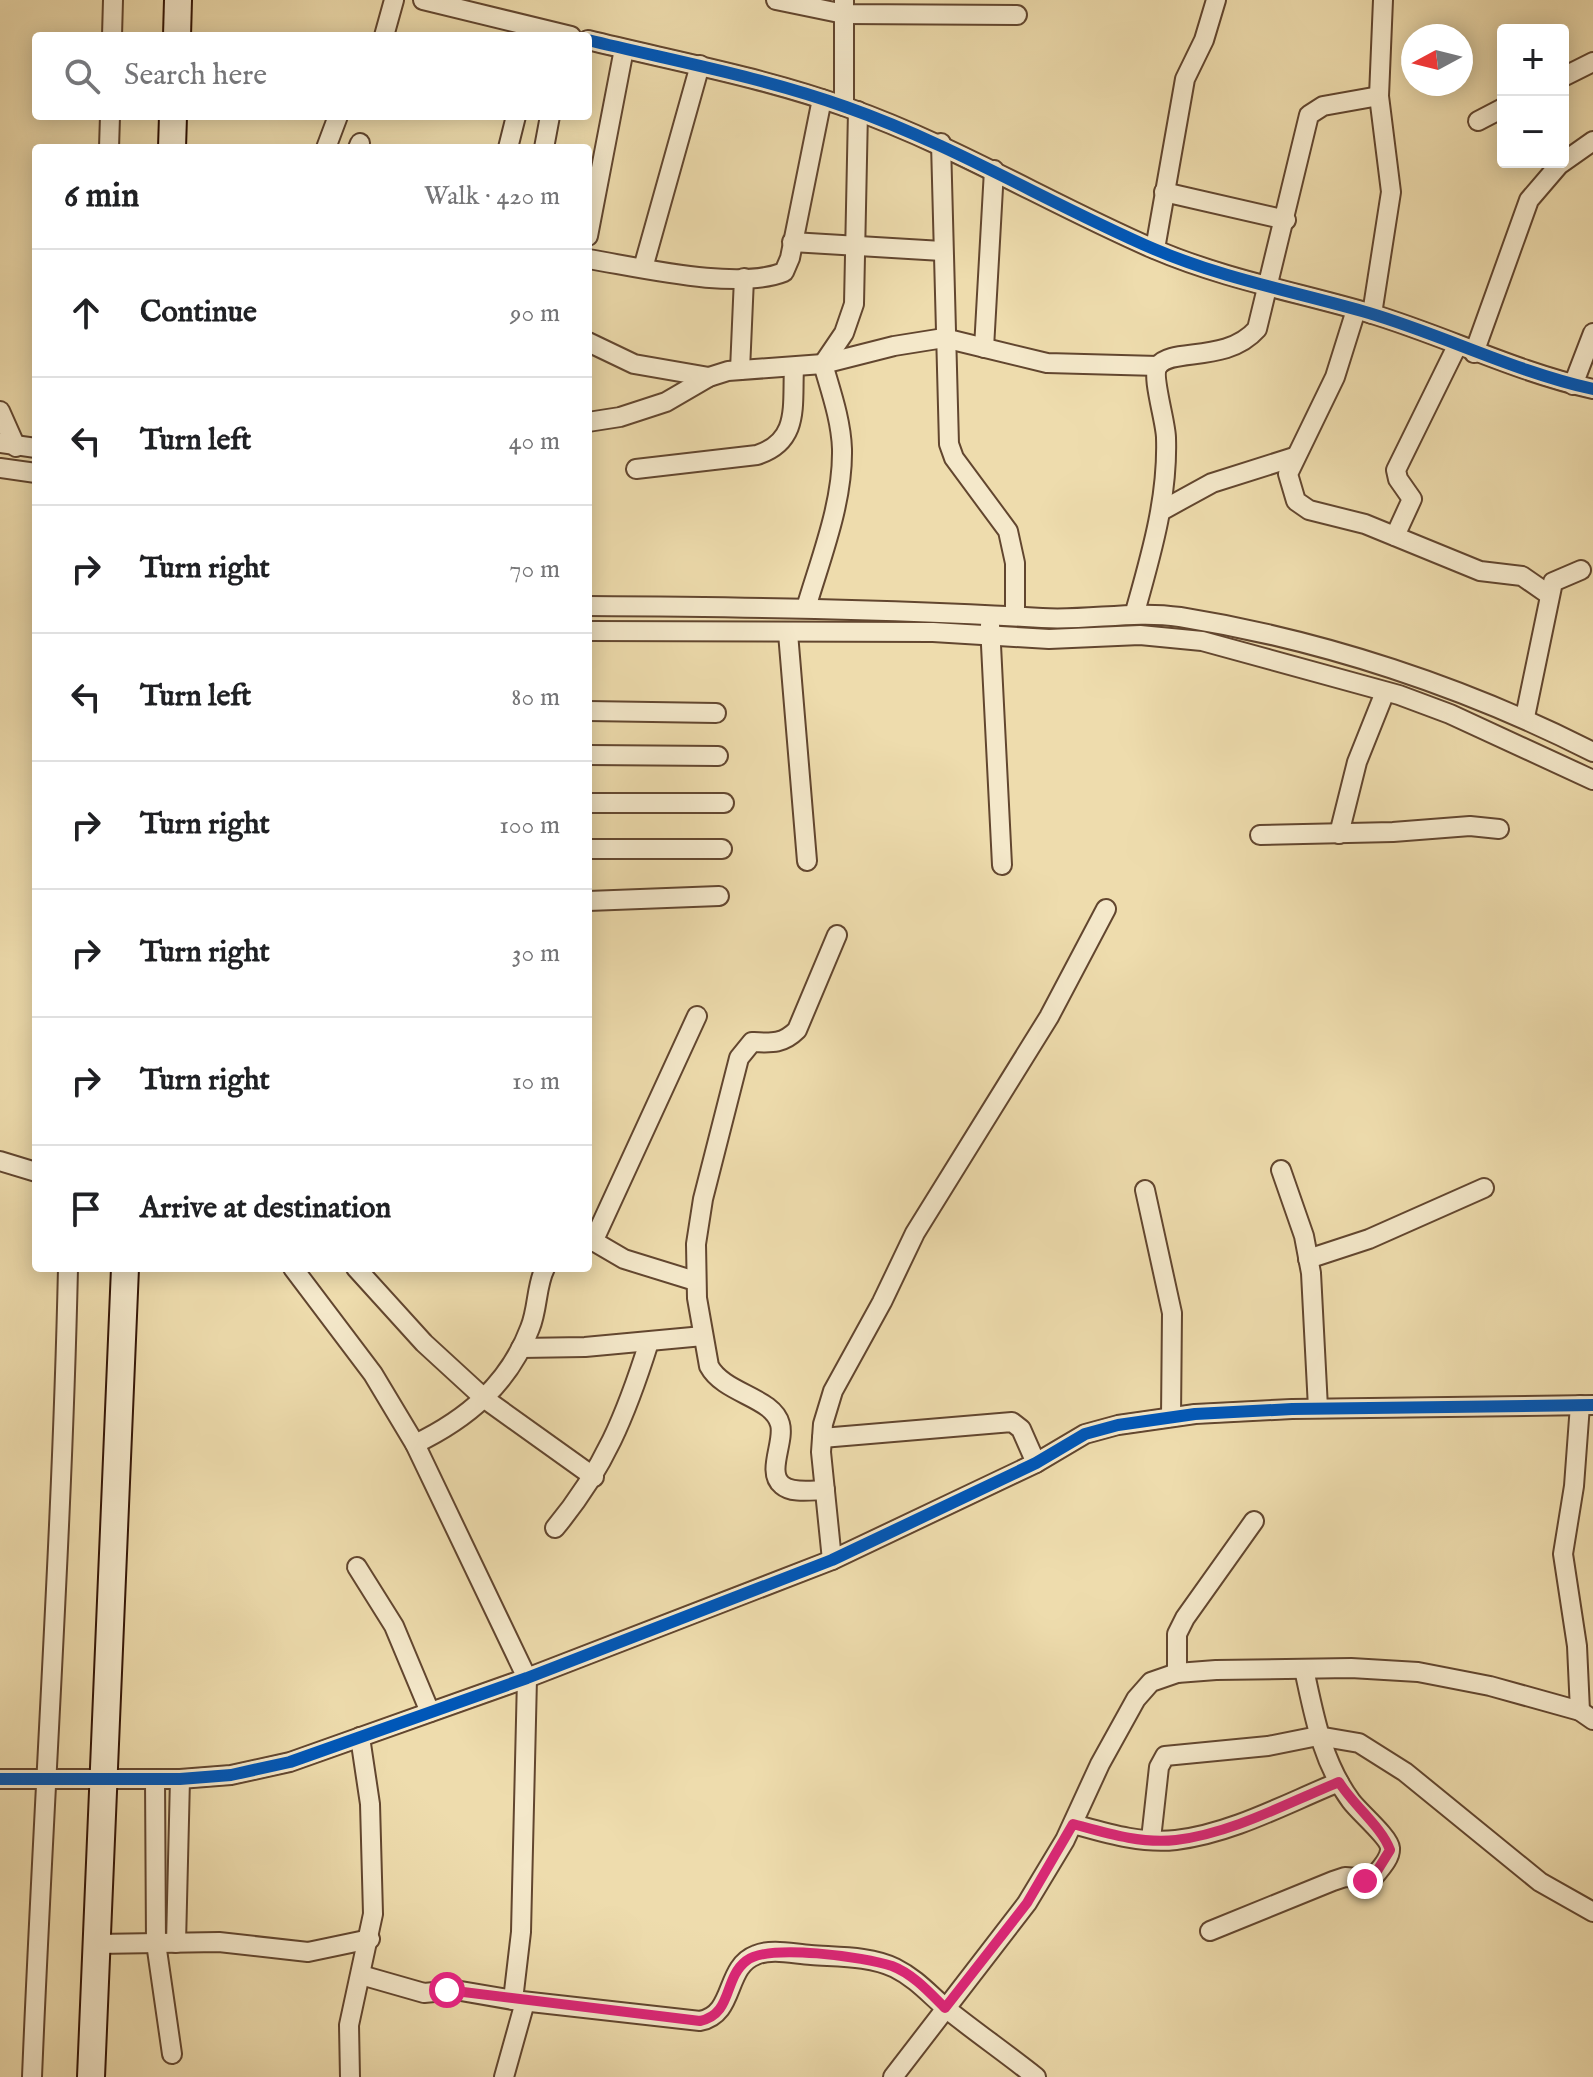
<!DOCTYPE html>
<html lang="en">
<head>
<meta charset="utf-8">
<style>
  :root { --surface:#fff; --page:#f2f2f2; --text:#202124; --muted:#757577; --line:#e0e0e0 }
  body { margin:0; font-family:"IM FELL English",serif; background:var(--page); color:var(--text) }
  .controls { position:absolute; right:24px; top:24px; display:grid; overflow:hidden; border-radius:8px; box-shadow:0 4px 20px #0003 }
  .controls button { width:72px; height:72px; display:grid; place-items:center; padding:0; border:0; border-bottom:2px solid var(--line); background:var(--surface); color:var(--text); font:40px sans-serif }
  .compass { position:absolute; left:1401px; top:24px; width:72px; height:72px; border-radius:50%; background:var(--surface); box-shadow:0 4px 20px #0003; rotate:263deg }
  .stop { position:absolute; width:24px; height:24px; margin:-18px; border:6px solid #db2777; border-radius:50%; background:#fff }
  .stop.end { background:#db2777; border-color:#fff; box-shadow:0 2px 8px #0008 }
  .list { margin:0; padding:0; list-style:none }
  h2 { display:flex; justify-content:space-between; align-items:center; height:104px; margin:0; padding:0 32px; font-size:34px }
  h2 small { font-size:26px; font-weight:400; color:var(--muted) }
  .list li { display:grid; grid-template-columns:52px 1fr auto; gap:24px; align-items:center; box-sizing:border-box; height:128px; padding:0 32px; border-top:2px solid var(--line) }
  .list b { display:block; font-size:30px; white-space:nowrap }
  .list em { font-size:26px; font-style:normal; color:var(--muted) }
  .icon { flex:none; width:44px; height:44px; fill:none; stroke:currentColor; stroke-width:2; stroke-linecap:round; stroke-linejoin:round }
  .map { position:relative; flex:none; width:1593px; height:2077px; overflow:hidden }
  .search { position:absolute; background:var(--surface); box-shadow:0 4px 20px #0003; left:32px; top:32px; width:560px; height:88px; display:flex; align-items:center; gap:20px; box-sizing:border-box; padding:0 28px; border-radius:8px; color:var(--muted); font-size:30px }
  .panel { position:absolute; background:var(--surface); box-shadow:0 4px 20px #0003; left:32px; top:144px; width:560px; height:1128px; border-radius:8px }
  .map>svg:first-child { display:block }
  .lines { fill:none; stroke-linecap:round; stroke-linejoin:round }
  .street-casing { stroke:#62462f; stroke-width:22 }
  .secondary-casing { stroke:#331405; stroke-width:30 }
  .street { stroke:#f4e8ca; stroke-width:18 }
  .secondary { stroke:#f4e8ca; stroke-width:26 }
  .cycleway-casing { stroke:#f4e8ca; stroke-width:17 }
  .cycleway { stroke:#0057b8; stroke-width:12 }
  .route { stroke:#db2777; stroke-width:10 }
</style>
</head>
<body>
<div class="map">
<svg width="1593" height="2077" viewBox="0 0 1593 2077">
  <rect width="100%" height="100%" fill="#eedcad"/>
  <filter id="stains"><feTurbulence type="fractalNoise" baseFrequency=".0025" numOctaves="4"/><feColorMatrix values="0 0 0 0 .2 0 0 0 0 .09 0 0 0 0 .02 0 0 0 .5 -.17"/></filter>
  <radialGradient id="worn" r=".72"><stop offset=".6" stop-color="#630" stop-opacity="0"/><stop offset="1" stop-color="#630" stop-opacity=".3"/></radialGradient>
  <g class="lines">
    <defs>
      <g id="street">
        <path d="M 423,0 L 571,36"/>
        <path d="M 776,0 L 844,14 L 1017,15"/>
        <path d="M 112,36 L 113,0"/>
        <path d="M 384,36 L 394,0"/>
        <path d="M 588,40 C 674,61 762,77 846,107 C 954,145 1050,204 1154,249 C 1224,279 1297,292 1369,313 C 1446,336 1513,371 1593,389"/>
        <path d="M 1563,77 L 1593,62"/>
        <path d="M 844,106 L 844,0"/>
        <path d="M 1478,121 L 1503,108"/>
        <path d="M 941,143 L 949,444 L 954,458 L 1008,531 L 1015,563 L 1015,616"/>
        <path d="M 109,148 L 110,116"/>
        <path d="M 326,148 L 338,116"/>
        <path d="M 358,148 L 360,143"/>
        <path d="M 508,148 L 516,116"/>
        <path d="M 544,148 L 550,116"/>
        <path d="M 1164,192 L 1286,220"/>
        <path d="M 588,236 L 624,49"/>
        <path d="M 792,242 L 942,251"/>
        <path d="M 1155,249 L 1185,79 L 1204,40 L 1216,0"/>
        <path d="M 588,259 C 638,267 737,291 784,272 L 790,258 L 822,99"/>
        <path d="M 643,268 L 700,65"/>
        <path d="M 1356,310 L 1335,377 L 1288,474 L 1296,501 L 1309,510 L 1365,524 L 1480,571 L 1522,576 L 1548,594"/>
        <path d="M 1372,314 L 1391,192 L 1379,96 L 1383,0"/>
        <path d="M 588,342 L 634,364 L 709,377"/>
        <path d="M 984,348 L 994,170"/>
        <path d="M 1474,353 L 1529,200 L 1559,165 L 1593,141"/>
        <path d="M 740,370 L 744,278"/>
        <path d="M 1573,385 L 1593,333"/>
        <path d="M 0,411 L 16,447"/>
        <path d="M 588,422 L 620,417 L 666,402 L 709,377 L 728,371 L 823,364 L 894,346 L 944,338 L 1047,363 L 1158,366"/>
        <path d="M 0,443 L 36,448"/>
        <path d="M 0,468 L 36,473"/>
        <path d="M 636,469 L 757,455 C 800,441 792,406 794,368"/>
        <path d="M 1161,511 L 1212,483 L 1294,457"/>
        <path d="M 1395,536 L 1412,499 L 1398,479 L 1396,470 L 1457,346"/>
        <path d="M 588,606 C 740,607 891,609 1042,618 C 1089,621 1133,610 1180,617 C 1323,640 1465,687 1593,752"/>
        <path d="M 806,608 C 821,557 843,503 842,449 C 841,420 831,392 823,364 L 844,333 L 854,304 L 858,111"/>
        <path d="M 1135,612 C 1151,555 1168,498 1166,438 C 1166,422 1151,376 1158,366 C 1171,347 1226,364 1257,329 L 1309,115 L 1323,106 L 1379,96"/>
        <path d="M 990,625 L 1002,865"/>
        <path d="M 588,631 L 933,632 L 1049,639 L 1140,635 L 1202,641 L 1399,695 L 1450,714 L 1593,780"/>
        <path d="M 788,633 L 807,861"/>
        <path d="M 588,711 L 716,713"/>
        <path d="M 1525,717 L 1553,582 L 1581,570"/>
        <path d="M 588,755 L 718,756"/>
        <path d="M 588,803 L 724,803"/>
        <path d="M 1339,834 L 1357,762 L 1385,692"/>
        <path d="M 1260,835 L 1393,832 L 1470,826 L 1499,829"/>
        <path d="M 588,849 L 722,849"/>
        <path d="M 588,901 L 719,896"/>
        <path d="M 0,1161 L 36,1172"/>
        <path d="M 1281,1170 L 1304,1236 L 1311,1273 L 1318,1408"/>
        <path d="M 1145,1190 L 1172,1313 L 1171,1417"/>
        <path d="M 588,1238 L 624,1259 L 695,1281"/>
        <path d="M 593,1242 L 697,1016"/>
        <path d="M 1308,1259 L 1369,1239 L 1484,1188"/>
        <path d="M 293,1268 L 373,1374 L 415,1444 L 527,1678 L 521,1932 L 513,2000"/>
        <path d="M 356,1268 L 424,1343 L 485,1399 L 594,1477"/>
        <path d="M 521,1348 L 585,1347 L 703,1336"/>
        <path d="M 1580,1405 L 1574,1486 L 1563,1554 L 1577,1646 L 1580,1711"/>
        <path d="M 822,1438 L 1012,1422 L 1021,1429 L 1036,1463"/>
        <path d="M 415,1444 C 467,1419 509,1384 530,1328 C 538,1309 536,1286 545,1268"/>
        <path d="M 825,1490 C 813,1490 792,1494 782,1485 C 766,1472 785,1442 780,1424 C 773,1397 724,1394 709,1366 L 697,1298 L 696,1244 L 703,1199 L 739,1058 L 752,1042 C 772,1043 783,1044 797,1030 L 837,935"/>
        <path d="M 555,1528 C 604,1469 626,1415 649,1342"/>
        <path d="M 832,1560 L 821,1452 L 823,1424 L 833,1391 L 882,1302 L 915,1233 L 1049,1017 L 1106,909"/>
        <path d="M 357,1567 L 394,1626 L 430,1712"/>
        <path d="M 1177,1673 L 1177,1634 L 1185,1618 L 1254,1521"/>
        <path d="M 0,1779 L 180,1779 L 231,1775 L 290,1762 L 527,1678 L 832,1560 L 1036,1463 L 1085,1434 L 1118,1425 L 1195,1414 L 1292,1409 L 1593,1405"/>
        <path d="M 155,1779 L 156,1943 L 172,2054"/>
        <path d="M 1073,1824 C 1106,1833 1141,1844 1176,1840 C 1233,1833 1287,1803 1339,1782"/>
        <path d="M 1151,1839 L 1159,1767 L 1165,1756 L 1268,1746 L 1318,1736 L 1359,1743 L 1405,1772 L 1540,1882 L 1593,1912"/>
        <path d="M 1210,1931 L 1333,1881 L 1345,1877 L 1372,1879 C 1378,1871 1391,1859 1390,1848 C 1389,1837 1359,1812 1351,1801 C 1322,1762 1314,1715 1304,1669"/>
        <path d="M 176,1943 L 180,1779"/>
        <path d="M 97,1944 L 219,1942 L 308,1952 L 370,1939"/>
        <path d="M 361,1975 L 424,1993 L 455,1990 L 513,2000 L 700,2021 C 736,2014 724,1967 756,1955 C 772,1948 794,1954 811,1955 C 838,1957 871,1956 895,1968 C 917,1979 930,1995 948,2010 C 977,2033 1007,2054 1036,2077"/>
        <path d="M 32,2077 C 43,1807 62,1538 68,1268"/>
        <path d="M 350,2077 L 349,2025 L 373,1914 L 370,1804 L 360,1737"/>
        <path d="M 504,2077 L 525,2002"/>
        <path d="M 893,2077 L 1027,1903 L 1065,1840 L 1100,1764 L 1136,1699 L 1151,1682 L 1177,1673 L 1216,1670 L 1351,1668 L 1418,1672 L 1490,1686 L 1580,1711 L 1593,1720"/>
      </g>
      <g id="secondary">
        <path d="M 177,36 L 178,0"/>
        <path d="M 172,148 L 173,116"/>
        <path d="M 91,2077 L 125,1268"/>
      </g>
    </defs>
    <use href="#street" class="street-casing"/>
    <use href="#secondary" class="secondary-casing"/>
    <use href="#street" class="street"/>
    <use href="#secondary" class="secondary"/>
    <defs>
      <g id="cycleway">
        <path d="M 588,40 C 674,61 762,77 846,107 C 954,145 1050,204 1154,249 C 1224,279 1297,292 1369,313 C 1446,336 1513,371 1593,389"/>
        <path d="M 0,1779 L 180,1779 L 231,1775 L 290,1762 L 527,1678 L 832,1560 L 1036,1463 L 1085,1434 L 1118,1425 L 1195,1414 L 1292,1409 L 1593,1405"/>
      </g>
    </defs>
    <use href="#cycleway" class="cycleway-casing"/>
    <use href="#cycleway" class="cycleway"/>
  </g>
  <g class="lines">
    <path class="route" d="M 447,1990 L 700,2021 C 733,2014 723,1979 746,1961 C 768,1943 865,1957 892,1966 C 913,1974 929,1992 945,2008 L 1027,1903 L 1073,1824 C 1106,1833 1141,1844 1176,1840 C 1233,1833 1287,1803 1339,1782 C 1353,1805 1382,1827 1390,1850 L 1372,1879 L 1365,1881"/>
  </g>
  <rect width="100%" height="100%" filter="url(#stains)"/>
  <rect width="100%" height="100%" fill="url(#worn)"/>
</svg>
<div class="controls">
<button>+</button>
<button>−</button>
</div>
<svg class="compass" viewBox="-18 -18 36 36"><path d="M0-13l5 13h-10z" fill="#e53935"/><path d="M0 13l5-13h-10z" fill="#757577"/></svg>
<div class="stop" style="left:447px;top:1990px"></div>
<div class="stop end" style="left:1365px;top:1881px"></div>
<div class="search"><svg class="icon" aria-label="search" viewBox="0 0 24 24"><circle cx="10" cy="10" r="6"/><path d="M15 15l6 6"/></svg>Search here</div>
<section class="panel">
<h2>6 min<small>Walk · 420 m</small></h2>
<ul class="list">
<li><svg class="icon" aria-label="ahead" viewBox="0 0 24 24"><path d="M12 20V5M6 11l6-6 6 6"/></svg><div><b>Continue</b></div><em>90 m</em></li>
<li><svg class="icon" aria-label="left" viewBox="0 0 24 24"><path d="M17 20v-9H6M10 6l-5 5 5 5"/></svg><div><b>Turn left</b></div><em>40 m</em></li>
<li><svg class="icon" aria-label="right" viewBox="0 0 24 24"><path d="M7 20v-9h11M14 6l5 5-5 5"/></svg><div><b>Turn right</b></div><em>70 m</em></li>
<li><svg class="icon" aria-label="left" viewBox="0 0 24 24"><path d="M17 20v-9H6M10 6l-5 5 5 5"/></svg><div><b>Turn left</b></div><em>80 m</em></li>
<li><svg class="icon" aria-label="right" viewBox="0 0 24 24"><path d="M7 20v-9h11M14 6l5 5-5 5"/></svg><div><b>Turn right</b></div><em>100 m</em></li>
<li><svg class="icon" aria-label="right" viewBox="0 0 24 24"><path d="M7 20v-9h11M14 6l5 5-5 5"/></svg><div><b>Turn right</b></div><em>30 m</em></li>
<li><svg class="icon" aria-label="right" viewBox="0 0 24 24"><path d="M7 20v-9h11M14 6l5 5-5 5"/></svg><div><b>Turn right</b></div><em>10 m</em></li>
<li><svg class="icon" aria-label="arrive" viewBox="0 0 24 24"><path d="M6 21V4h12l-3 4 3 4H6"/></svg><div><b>Arrive at destination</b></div></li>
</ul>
</section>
</div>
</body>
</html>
